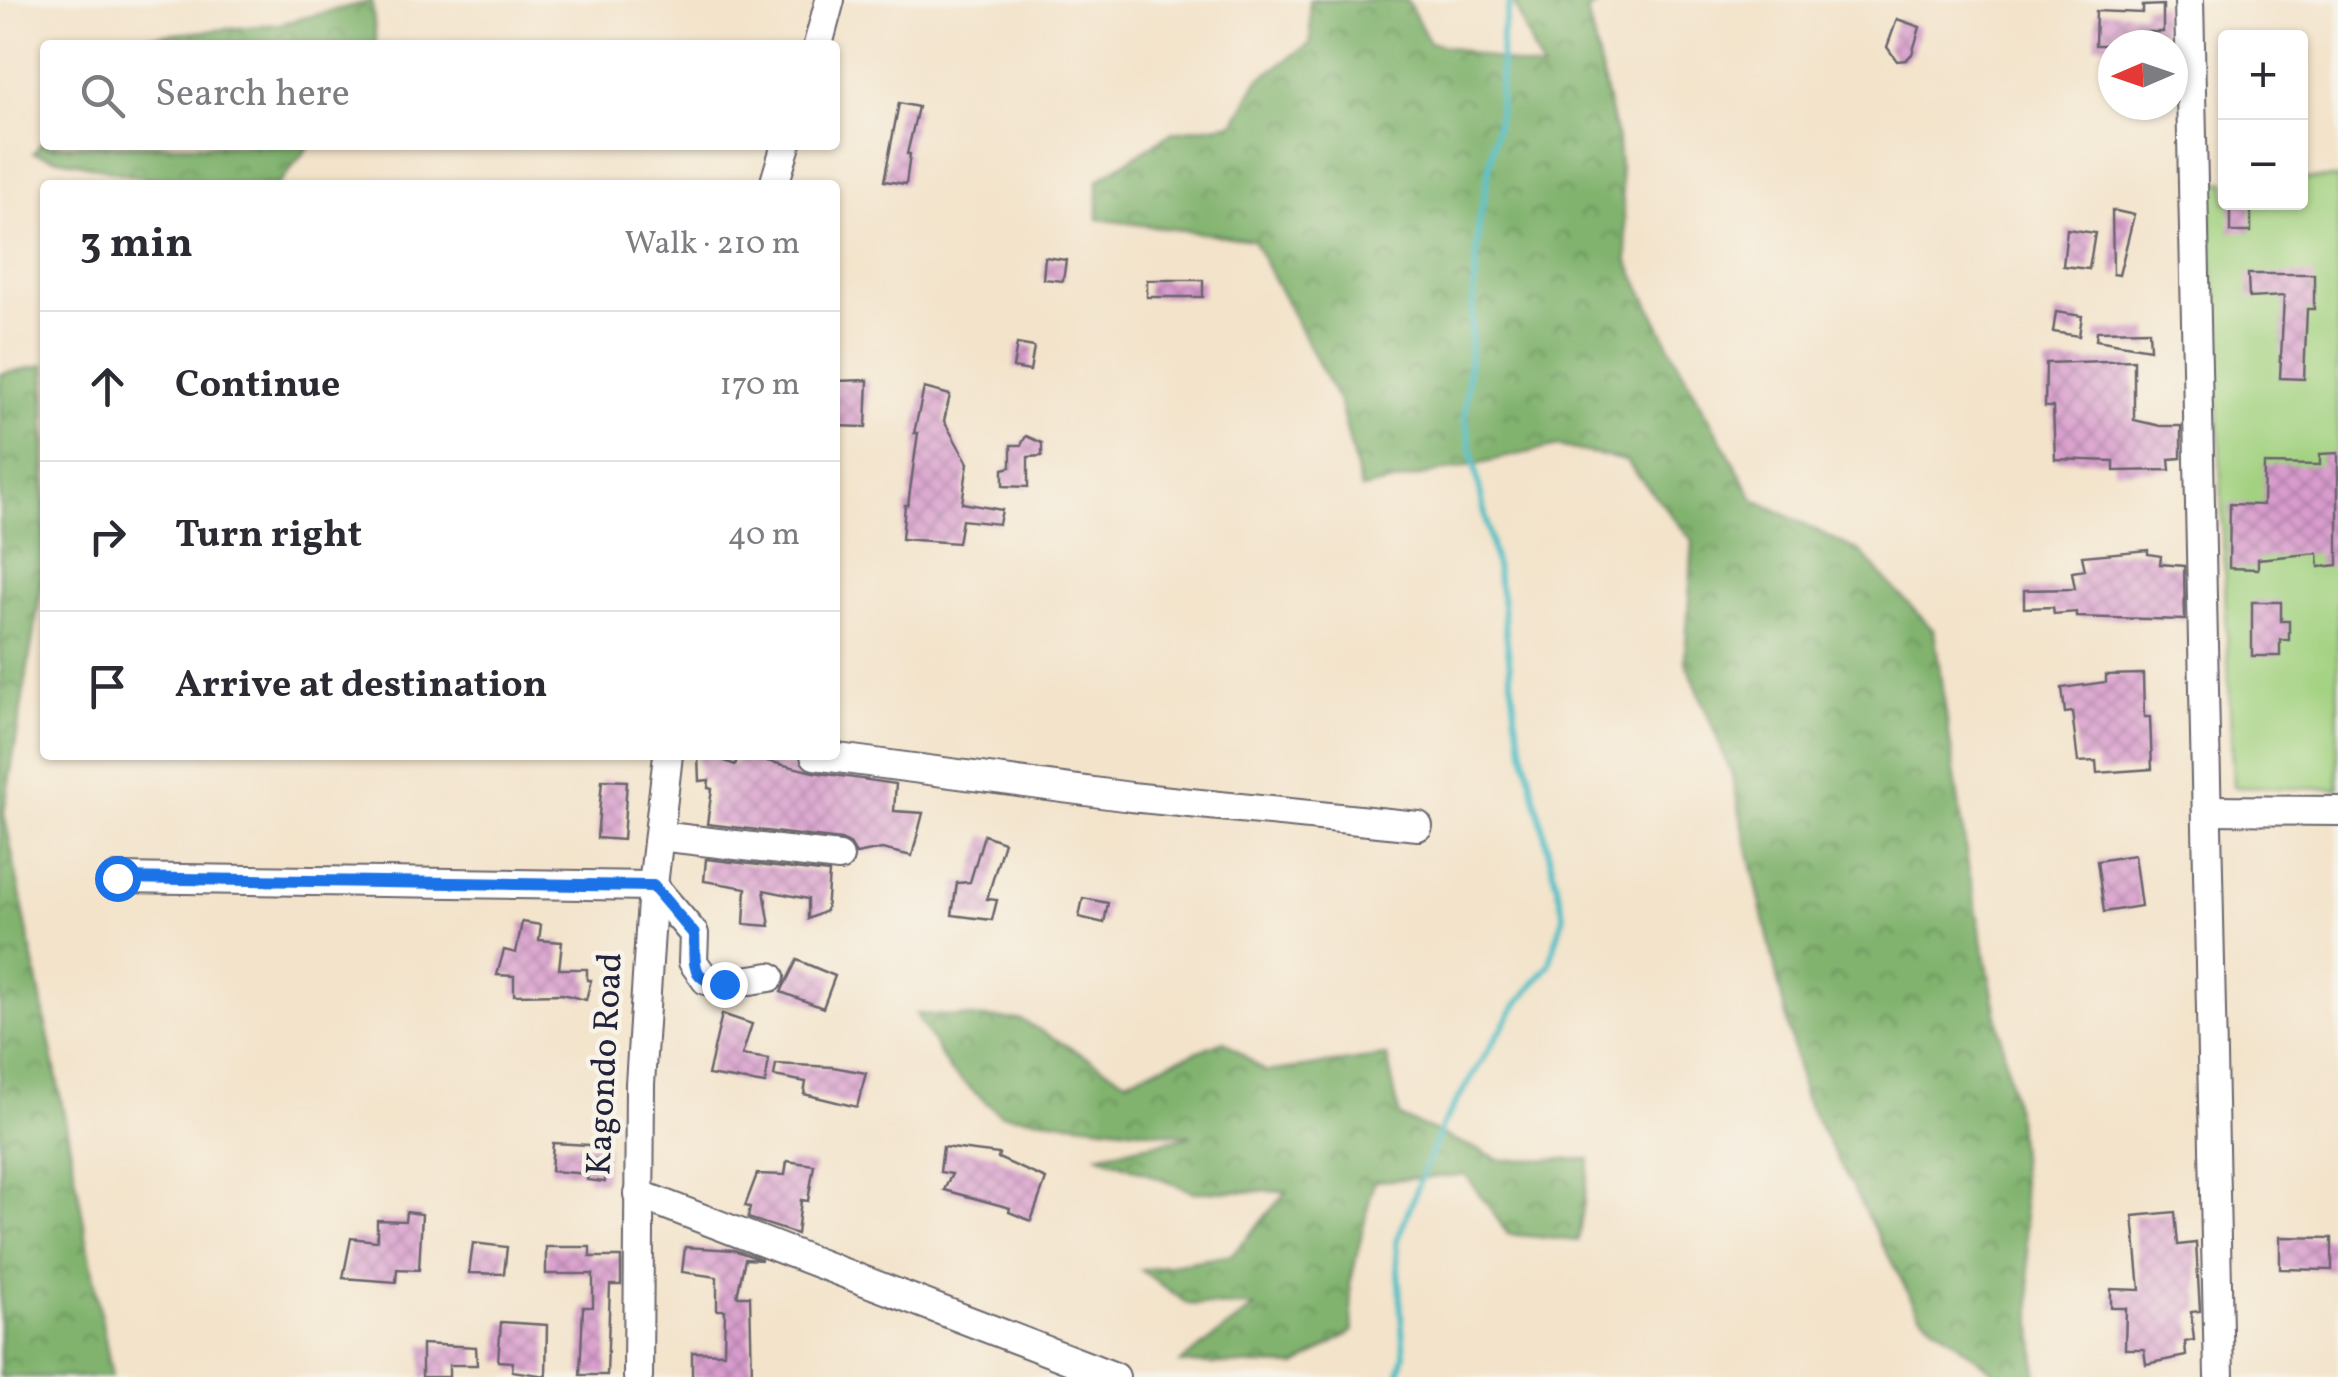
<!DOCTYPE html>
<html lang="en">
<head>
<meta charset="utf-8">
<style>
  :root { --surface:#fff; --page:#f7f7f7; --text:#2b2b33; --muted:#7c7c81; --line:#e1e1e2 }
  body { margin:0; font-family:Vollkorn,serif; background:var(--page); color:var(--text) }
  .controls { position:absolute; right:30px; top:30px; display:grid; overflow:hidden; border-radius:10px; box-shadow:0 2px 8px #0004 }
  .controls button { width:90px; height:90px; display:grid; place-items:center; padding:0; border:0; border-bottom:2px solid var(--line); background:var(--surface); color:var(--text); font:50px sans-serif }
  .compass { position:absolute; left:2098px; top:30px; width:90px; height:90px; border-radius:50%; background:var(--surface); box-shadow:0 2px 8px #0004; rotate:268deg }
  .stop { position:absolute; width:30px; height:30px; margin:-22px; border:8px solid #1a73e8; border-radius:50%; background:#fff }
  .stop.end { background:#1a73e8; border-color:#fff; box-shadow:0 2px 10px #0008 }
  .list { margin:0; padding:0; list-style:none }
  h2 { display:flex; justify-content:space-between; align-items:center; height:130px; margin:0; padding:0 40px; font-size:42px }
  h2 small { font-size:32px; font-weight:400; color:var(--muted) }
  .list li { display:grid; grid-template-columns:65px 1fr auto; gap:30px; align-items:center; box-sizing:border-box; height:150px; padding:0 40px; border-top:2px solid var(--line) }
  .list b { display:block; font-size:38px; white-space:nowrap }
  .list em { font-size:32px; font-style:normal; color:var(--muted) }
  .icon { flex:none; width:55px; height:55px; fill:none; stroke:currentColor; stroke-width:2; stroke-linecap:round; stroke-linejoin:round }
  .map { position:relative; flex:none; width:2338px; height:1377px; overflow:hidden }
  .search { position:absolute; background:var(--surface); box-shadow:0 2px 8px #0004; left:40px; top:40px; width:800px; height:110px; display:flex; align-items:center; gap:25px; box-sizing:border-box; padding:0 35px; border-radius:10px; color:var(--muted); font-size:38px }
  .panel { position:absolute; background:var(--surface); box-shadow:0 2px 8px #0004; left:40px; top:180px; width:800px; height:580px; border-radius:10px }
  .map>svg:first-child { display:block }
  .grass { fill:#a2d180; stroke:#627a5e; stroke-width:2.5 }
  .forest { fill:url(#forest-crowns); stroke:#526a54; stroke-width:2.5 }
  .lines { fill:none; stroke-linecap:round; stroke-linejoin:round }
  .stream { stroke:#4fbdc4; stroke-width:6 }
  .building { fill:url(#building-cross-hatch) }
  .minor-casing { stroke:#6b666d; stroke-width:32 }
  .minor { stroke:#fff; stroke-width:28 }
  .route { stroke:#1a73e8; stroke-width:12 }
  .labels { text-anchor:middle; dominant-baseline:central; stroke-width:9; stroke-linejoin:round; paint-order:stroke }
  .street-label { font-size:35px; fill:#22223b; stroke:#f7f3e8 }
</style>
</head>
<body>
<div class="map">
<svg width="2338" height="1377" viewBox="0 0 2338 1377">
  <defs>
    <pattern id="forest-crowns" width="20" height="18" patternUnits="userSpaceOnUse" patternTransform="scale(2.5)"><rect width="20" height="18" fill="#81b36e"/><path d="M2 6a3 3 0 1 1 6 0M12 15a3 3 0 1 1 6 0" fill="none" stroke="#69915c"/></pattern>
    <pattern id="building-cross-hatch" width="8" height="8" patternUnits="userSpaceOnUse" patternTransform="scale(2.5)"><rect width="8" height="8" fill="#d99ccd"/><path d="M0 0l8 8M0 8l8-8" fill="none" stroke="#b07fa8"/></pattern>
  </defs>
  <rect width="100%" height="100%" fill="#f7f3e8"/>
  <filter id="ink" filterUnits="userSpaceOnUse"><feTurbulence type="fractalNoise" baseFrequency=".01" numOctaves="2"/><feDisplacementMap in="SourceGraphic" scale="20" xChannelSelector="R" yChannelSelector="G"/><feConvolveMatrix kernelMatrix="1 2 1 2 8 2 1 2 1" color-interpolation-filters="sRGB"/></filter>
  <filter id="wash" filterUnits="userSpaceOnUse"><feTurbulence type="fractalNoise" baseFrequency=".0048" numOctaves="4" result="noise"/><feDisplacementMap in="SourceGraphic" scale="40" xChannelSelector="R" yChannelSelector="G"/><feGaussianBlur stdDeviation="2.25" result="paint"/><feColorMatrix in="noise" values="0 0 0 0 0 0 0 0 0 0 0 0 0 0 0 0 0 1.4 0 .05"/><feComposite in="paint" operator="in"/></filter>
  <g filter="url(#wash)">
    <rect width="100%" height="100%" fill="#f3e3ca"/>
    <path class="grass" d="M 2338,178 L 2338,789 L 2233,787 L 2209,182 L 2225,182 L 2226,202 L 2300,202 L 2301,179 Z"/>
    <g class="forest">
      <path d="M 1309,0 L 1407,0 L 1429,42 L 1542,71 L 1513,0 L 1609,0 L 1587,11 L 1618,144 L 1628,262 L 1674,355 L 1754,499 L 1860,552 L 1934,631 L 1968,866 L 2017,1119 L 2037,1377 L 2001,1377 L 1919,1313 L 1804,1097 L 1731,772 L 1685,659 L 1693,541 L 1626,461 L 1558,446 L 1361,489 L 1340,404 L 1253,240 L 1098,219 L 1098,180 L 1173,132 L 1234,123 L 1259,79 L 1311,43 Z"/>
      <path d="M 372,1 L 376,45 L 127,45 L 133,38 L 279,24 Z"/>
      <path d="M 45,139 L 45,145 L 310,145 L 278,185 L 174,185 L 33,153 Z"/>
      <path d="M 45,365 L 45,564 L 4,813 L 66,1125 L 112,1377 L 0,1377 L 0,374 Z"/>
      <path d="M 916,1014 L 1022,1020 L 1126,1080 L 1224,1041 L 1266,1072 L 1387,1056 L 1400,1117 L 1502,1160 L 1590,1159 L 1578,1241 L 1508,1234 L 1466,1175 L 1374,1181 L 1350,1285 L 1353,1331 L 1296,1366 L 1180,1363 L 1255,1307 L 1188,1304 L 1141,1270 L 1232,1255 L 1287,1191 L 1194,1192 L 1098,1155 L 1192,1136 L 1000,1114 L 950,1071 Z"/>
    </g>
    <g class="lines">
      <path class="stream" d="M 1398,1377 L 1404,1355 L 1396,1242 L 1443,1124 L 1515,1007 L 1549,965 L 1564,915 L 1516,720 L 1502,597 L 1465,418 L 1479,224 L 1499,113 L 1502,33 L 1511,0"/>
    </g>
    <g id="blocks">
      <g class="building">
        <path d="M 2163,5 L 2163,32 L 2137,32 L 2138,45 L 2095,45 L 2096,11 L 2143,13 L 2143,6 Z"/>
        <path d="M 1897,19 L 1920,27 L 1912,54 L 1906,60 L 1897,61 L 1887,47 Z"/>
        <path d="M 899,103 L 918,107 L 907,154 L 910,154 L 906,184 L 884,181 Z"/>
        <rect x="2230" y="204" width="21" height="28"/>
        <path d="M 2112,210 L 2134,215 L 2119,275 L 2113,274 Z"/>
        <path d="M 2067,229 L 2095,233 L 2089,269 L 2063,266 Z"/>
        <path d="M 1045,257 L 1066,260 L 1063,281 L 1043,279 Z"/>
        <path d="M 2248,274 L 2314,274 L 2314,309 L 2307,309 L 2304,379 L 2280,378 L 2284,296 L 2249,298 Z"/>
        <rect x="1147" y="280" width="56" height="17"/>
        <path d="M 2056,312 L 2082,316 L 2079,336 L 2053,332 Z"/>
        <path d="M 2149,330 L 2150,349 L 2096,340 L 2097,331 Z"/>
        <path d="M 1017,344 L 1034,347 L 1030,371 L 1013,368 Z"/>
        <path d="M 2134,360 L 2134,420 L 2160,426 L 2181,426 L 2181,458 L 2169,459 L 2170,470 L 2114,471 L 2114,461 L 2055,459 L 2053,407 L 2045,407 L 2046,363 Z"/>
        <path d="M 868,380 L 866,427 L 835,426 L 835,381 Z"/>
        <path d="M 924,388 L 950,395 L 944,421 L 968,463 L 962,503 L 1002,510 L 999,524 L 962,520 L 958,543 L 902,539 L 905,505 L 908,505 L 918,433 L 914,433 Z"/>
        <path d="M 1026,436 L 1042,443 L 1042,456 L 1028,457 L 1028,487 L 1003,486 L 1003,469 L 1011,467 L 1011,445 L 1021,445 Z"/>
        <path d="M 2338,453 L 2338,565 L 2319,567 L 2318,553 L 2258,559 L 2258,569 L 2229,568 L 2230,504 L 2263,505 L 2264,464 L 2320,465 L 2320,454 Z"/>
        <path d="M 2148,550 L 2148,554 L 2161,556 L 2160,564 L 2184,566 L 2185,620 L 2076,617 L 2076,612 L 2054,614 L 2053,607 L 2024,608 L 2024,590 L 2075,589 L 2072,572 L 2085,570 L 2082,556 Z"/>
        <path d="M 2252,602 L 2281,602 L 2281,621 L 2289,621 L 2289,640 L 2280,640 L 2280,656 L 2252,656 Z"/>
        <path d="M 2143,674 L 2144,717 L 2150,717 L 2152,769 L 2097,773 L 2096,761 L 2078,762 L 2072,712 L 2065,713 L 2062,688 L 2106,682 L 2106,675 Z"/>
        <path d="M 698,755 L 710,755 L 735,765 L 739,755 L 759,755 L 759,759 L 813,772 L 896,784 L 894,811 L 923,813 L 912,856 L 882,849 L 856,854 L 850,844 L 841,840 L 707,824 L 712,789 L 708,788 L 709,780 L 699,781 Z"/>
        <path d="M 602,780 L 627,781 L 623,840 L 597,838 Z"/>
        <path d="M 984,835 L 1004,842 L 987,899 L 997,900 L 992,920 L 952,915 L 957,883 L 970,882 Z"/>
        <path d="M 2134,855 L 2141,906 L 2104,912 L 2097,861 Z"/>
        <path d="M 706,859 L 829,873 L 826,911 L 808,919 L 808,899 L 764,890 L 770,926 L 744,924 L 746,888 L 704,881 Z"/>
        <path d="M 1083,898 L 1108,903 L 1104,923 L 1079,917 Z"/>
        <path d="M 522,922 L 541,925 L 539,940 L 562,942 L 559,969 L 587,969 L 587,980 L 591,980 L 586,1000 L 562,994 L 514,995 L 514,976 L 497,975 L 504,950 L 516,953 Z"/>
        <path d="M 797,960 L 835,976 L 823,1008 L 781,992 Z"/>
        <path d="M 722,1014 L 752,1024 L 742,1055 L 769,1059 L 765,1084 L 708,1075 Z"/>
        <path d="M 776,1064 L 833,1067 L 866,1073 L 857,1107 L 804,1094 L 806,1082 L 774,1076 Z"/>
        <path d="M 553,1143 L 607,1146 L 605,1182 L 587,1180 L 588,1174 L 551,1171 Z"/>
        <path d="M 943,1147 L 999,1154 L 998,1158 L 1046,1179 L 1031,1221 L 1009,1212 L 1010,1208 L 944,1190 L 952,1174 L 940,1172 Z"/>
        <path d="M 787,1161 L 814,1165 L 808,1201 L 801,1200 L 797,1234 L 748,1218 L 750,1207 L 745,1206 L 757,1174 L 785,1175 Z"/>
        <path d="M 406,1212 L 422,1214 L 419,1270 L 397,1269 L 396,1282 L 343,1278 L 351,1238 L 377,1241 L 377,1220 L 405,1221 Z"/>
        <path d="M 2175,1212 L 2178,1245 L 2196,1243 L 2200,1311 L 2191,1312 L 2194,1340 L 2185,1342 L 2186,1356 L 2146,1364 L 2144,1349 L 2125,1349 L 2126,1308 L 2111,1308 L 2111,1289 L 2140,1290 L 2133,1216 Z"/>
        <path d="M 2280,1237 L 2332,1238 L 2332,1270 L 2280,1269 Z"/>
        <path d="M 473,1243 L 507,1247 L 504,1274 L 469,1273 Z"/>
        <path d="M 546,1247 L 590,1247 L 590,1257 L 621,1257 L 621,1285 L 610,1285 L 607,1375 L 580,1375 L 583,1307 L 593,1307 L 593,1274 L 546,1274 Z"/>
        <path d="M 685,1247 L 734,1250 L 762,1260 L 745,1259 L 737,1296 L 750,1296 L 752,1377 L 692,1377 L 692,1352 L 724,1353 L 725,1310 L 717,1310 L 717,1277 L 682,1272 Z"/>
        <path d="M 501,1322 L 547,1325 L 546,1376 L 512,1371 L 513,1362 L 498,1361 Z"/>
        <path d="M 422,1344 L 476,1347 L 477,1365 L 449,1365 L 449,1377 L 422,1377 Z"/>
      </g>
    </g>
  </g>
  <g filter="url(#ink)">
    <use href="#blocks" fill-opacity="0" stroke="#6b666d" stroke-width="2.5"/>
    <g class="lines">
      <defs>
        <g id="minor">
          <path d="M 2189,0 L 2219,1377"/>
          <path d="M 818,45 L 830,0"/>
          <path d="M 774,185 L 786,145"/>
          <path d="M 815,755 L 1131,797 L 1418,826"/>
          <path d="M 2207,810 L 2338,811"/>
          <path d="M 659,836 L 839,857"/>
          <path d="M 117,878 L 653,886 L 694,934 L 693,962 L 706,980 L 724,984 L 770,977"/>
          <path d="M 638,1194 L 1115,1377"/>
          <path d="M 638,1377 L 640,1084 L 653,886 L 668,755"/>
        </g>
      </defs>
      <use href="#minor" class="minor-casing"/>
      <use href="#minor" class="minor"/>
    </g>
  </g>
  <g class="lines" filter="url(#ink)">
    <path class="route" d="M 117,878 L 653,886 L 694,934 C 696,960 687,981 724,984"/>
  </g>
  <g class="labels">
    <g class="street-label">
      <text transform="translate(606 1064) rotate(-87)">Kagondo Road</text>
    </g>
  </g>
</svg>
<div class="controls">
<button>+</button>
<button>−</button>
</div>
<svg class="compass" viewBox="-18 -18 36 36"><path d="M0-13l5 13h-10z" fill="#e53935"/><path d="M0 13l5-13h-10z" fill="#7c7c81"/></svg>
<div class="stop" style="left:117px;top:878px"></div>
<div class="stop end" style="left:724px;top:984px"></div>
<div class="search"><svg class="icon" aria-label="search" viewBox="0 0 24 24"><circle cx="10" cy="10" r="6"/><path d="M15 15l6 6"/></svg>Search here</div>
<section class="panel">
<h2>3 min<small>Walk · 210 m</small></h2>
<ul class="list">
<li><svg class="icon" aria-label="ahead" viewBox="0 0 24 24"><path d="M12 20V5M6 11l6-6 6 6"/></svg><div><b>Continue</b></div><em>170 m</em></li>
<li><svg class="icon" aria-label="right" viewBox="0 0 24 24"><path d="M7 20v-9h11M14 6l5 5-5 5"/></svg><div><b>Turn right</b></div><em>40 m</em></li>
<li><svg class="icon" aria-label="arrive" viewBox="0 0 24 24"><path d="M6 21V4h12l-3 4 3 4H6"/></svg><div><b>Arrive at destination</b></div></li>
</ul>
</section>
</div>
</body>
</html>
